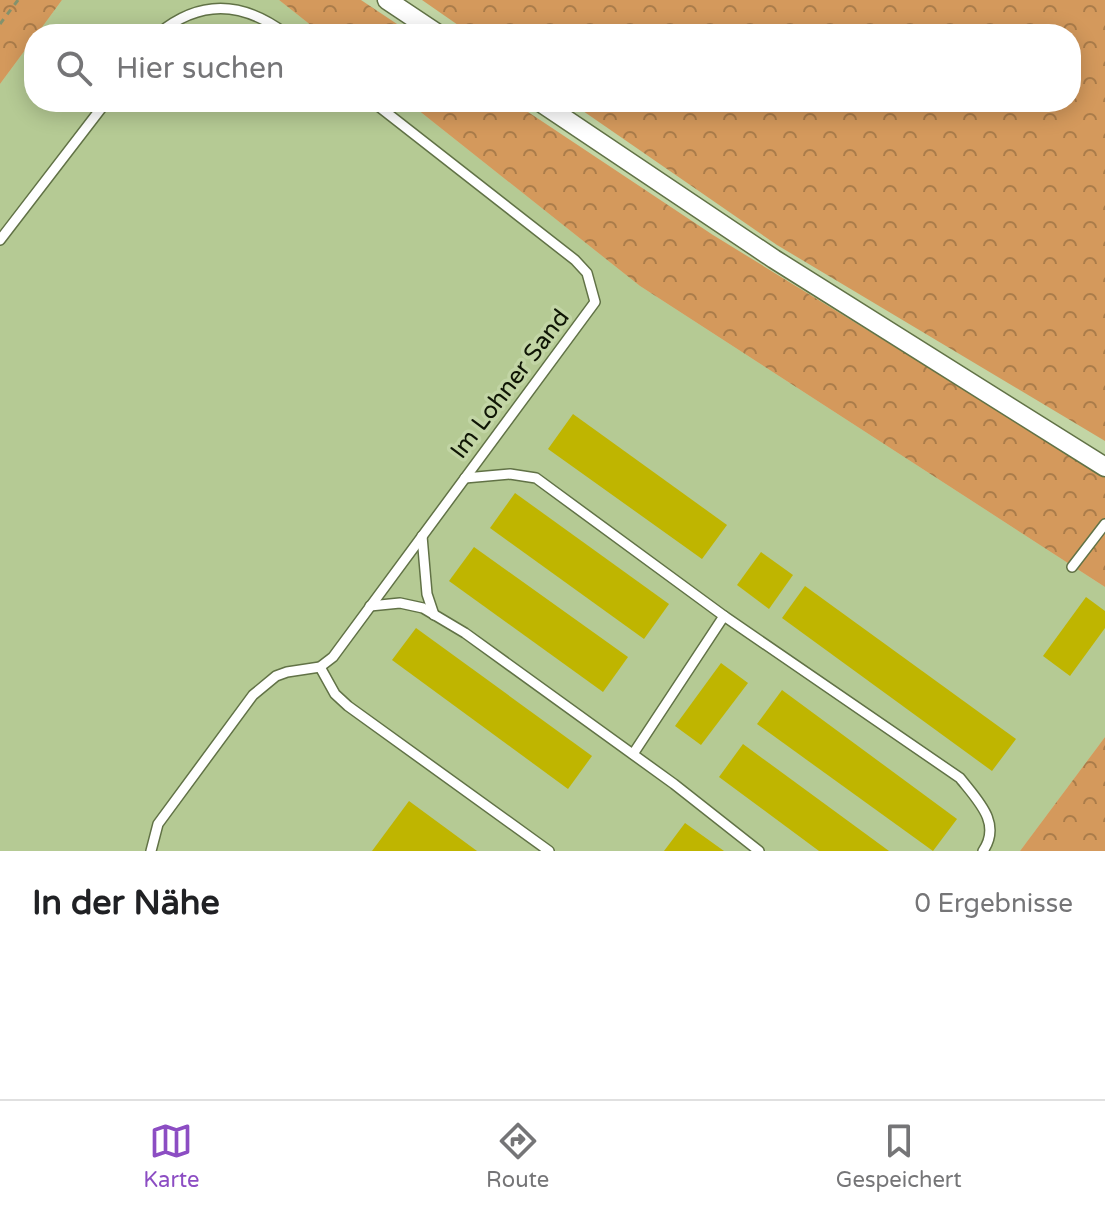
<!DOCTYPE html>
<html lang="de">
<head>
<meta charset="utf-8">
<style>
  :root { --surface:#fff; --page:#f2f2f2; --text:#202124; --muted:#757577; --line:#e0e0e0; --accent:#8c4dc3 }
  body { margin:0; font-family:"Varela Round",sans-serif; background:var(--page); color:var(--text) }
  .list { margin:0; padding:0; list-style:none }
  h2 { display:flex; justify-content:space-between; align-items:center; height:104px; margin:0; padding:0 32px; font-size:34px }
  h2 small { font-size:26px; font-weight:400; color:var(--muted) }
  .icon { flex:none; width:44px; height:44px; fill:none; stroke:currentColor; stroke-width:2; stroke-linecap:round; stroke-linejoin:round }
  .map { position:relative; flex:none; width:1105px; height:851px; overflow:hidden }
  .search { position:absolute; background:var(--surface); box-shadow:0 4px 20px #0003; left:24px; right:24px; top:24px; height:88px; display:flex; align-items:center; gap:20px; box-sizing:border-box; padding:0 28px; border-radius:32px; color:var(--muted); font-size:30px }
  .sheet { height:248px; background:var(--surface) }
  nav { display:flex; justify-content:space-around; align-items:center; box-sizing:border-box; height:112px; border-top:2px solid var(--line); background:var(--surface); font-size:22px; color:var(--muted) }
  nav a { display:grid; justify-items:center; gap:4px }
  nav .on { color:var(--accent) }
  .map>svg:first-child { display:block }
  .built { fill:#b5ca94 }
  .forest { fill:url(#forest-crowns) }
  .building { fill:#bfb500 }
  .lines { fill:none; stroke-linecap:round; stroke-linejoin:round }
  .service-casing { stroke:#617246; stroke-width:12 }
  .minor-casing { stroke:#617246; stroke-width:21 }
  .path { stroke:#83926d; stroke-width:3; stroke-dasharray:6 6; stroke-linecap:butt }
  .service { stroke:#fff; stroke-width:9 }
  .minor { stroke:#fff; stroke-width:18 }
  .labels { text-anchor:middle; dominant-baseline:central; stroke-width:7; stroke-linejoin:round; paint-order:stroke }
  .street-label { font-size:24px; fill:#0f1505; stroke:#c2d5a5 }
</style>
</head>
<body>
<div class="map">
<svg width="1105" height="851" viewBox="0 0 1105 851">
  <defs>
    <pattern id="forest-crowns" width="20" height="18" patternUnits="userSpaceOnUse" patternTransform="scale(2)"><rect width="20" height="18" fill="#d4995c"/><path d="M2 6a3 3 0 1 1 6 0M12 15a3 3 0 1 1 6 0" fill="none" stroke="#aa7c4a"/></pattern>
  </defs>
  <rect width="100%" height="100%" fill="#c2d5a5"/>
  <g class="built">
    <path d="M 62,0 L 279,0 L 322,34 L 37,34 Z"/>
    <path d="M 34,38 L 34,102 L 408,102 L 640,286 L 1105,587 L 1105,737 L 1020,851 L 0,851 L 0,84 Z"/>
  </g>
  <g class="forest">
    <path d="M 0,0 L 62,0 L 37,34 L 34,34 L 34,38 L 0,84 Z"/>
    <path d="M 279,0 L 361,0 L 412,34 L 322,34 Z"/>
    <path d="M 422,0 L 1105,0 L 1105,441 L 777,245 L 570,102 L 1071,102 L 1071,34 L 471,34 Z"/>
    <path d="M 408,102 L 513,102 L 713,235 L 1105,476 L 1105,587 L 640,286 Z"/>
    <path d="M 1105,737 L 1105,851 L 1020,851 Z"/>
  </g>
  <g class="building">
    <path d="M 573,414 L 727,525 L 702,559 L 548,449 Z"/>
    <path d="M 515,493 L 669,604 L 644,639 L 490,528 Z"/>
    <path d="M 474,547 L 628,657 L 603,692 L 449,581 Z"/>
    <path d="M 761,552 L 793,575 L 769,609 L 737,585 Z"/>
    <path d="M 805,586 L 1016,739 L 992,771 L 782,618 Z"/>
    <path d="M 1086,597 L 1105,611 L 1105,628 L 1070,676 L 1043,656 Z"/>
    <path d="M 416,628 L 592,756 L 568,789 L 392,660 Z"/>
    <path d="M 721,663 L 748,683 L 701,745 L 675,726 Z"/>
    <path d="M 782,690 L 957,819 L 933,851 L 757,724 Z"/>
    <path d="M 743,744 L 889,851 L 819,851 L 719,777 Z"/>
    <path d="M 409,801 L 477,851 L 372,851 Z"/>
    <path d="M 685,823 L 724,851 L 664,851 Z"/>
  </g>
  <g class="lines">
    <defs>
      <g id="service">
        <path d="M 158,34 C 199,0 241,0 286,34"/>
        <path d="M 0,240 L 106,102"/>
        <path d="M 465,478 L 510,474 L 536,478 L 724,616 L 633,754"/>
        <path d="M 422,536 L 427,594 L 434,615"/>
        <path d="M 1072,567 L 1105,524"/>
        <path d="M 370,606 L 400,603 L 423,608 L 465,633 L 674,784 L 759,851"/>
        <path d="M 724,616 L 960,778 C 978,801 1002,823 983,851"/>
        <path d="M 320,667 L 335,694 L 348,706 L 549,851"/>
        <path d="M 151,851 L 158,824 L 253,695 L 276,676 L 287,672 L 320,667 L 333,657 L 595,302 L 587,273 L 575,260 L 373,102"/>
      </g>
      <g id="minor">
        <path d="M 387,0 L 438,34"/>
        <path d="M 540,102 L 774,259 L 1105,467"/>
      </g>
    </defs>
    <use href="#service" class="service-casing"/>
    <use href="#minor" class="minor-casing"/>
    <path class="path" d="M 0,24 L 18,0"/>
    <use href="#service" class="service"/>
    <use href="#minor" class="minor"/>
  </g>
  <g class="labels">
    <g class="street-label">
      <text transform="translate(510 384) rotate(-53)">Im Lohner Sand</text>
    </g>
  </g>
</svg>
<div class="search"><svg class="icon" aria-label="search" viewBox="0 0 24 24"><circle cx="10" cy="10" r="6"/><path d="M15 15l6 6"/></svg>Hier suchen</div>
</div>
<section class="sheet">
<h2>In der Nähe<small>0 Ergebnisse</small></h2>
<ul class="list">
</ul>
</section>
<nav>
<a class="on"><svg class="icon" aria-label="map" viewBox="0 0 24 24"><path d="M3 6l6-2 6 2 6-2v14l-6 2-6-2-6 2zM9 4v14M15 6v14"/></svg>Karte</a>
<a><svg class="icon" aria-label="directions" viewBox="0 0 24 24"><path d="M12 3l9 9-9 9-9-9zM9 14v-3h6M13 9l2 2-2 2"/></svg>Route</a>
<a><svg class="icon" aria-label="saved" viewBox="0 0 24 24"><path d="M7 4h10v16l-5-4-5 4z"/></svg>Gespeichert</a>
</nav>
</body>
</html>
